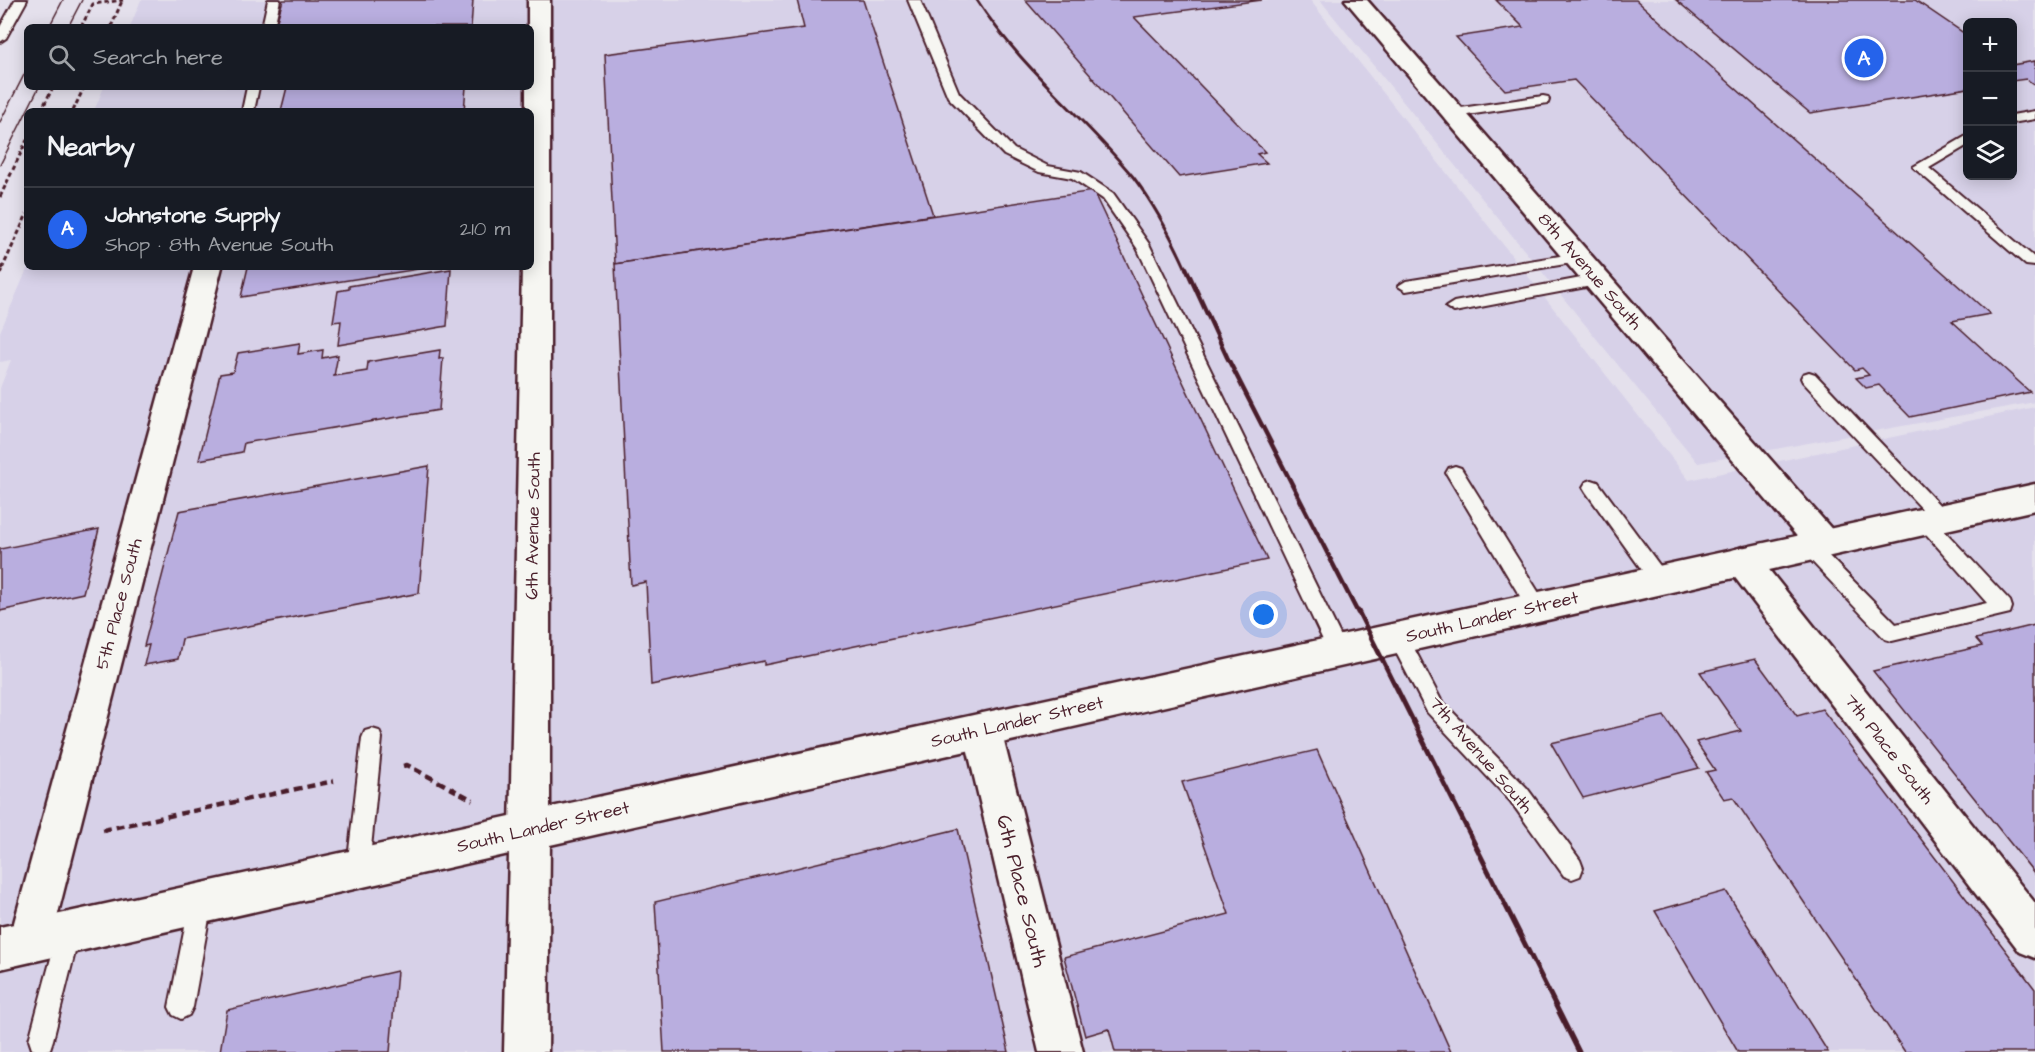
<!DOCTYPE html>
<html lang="en">
<head>
<meta charset="utf-8">
<style>
  :root { --surface:#171b24; --page:#242831; --text:#f1f3f6; --muted:#9ea1a6; --line:#363941; --accent:#2563eb }
  body { margin:0; font-family:"Architects Daughter",sans-serif; background:var(--page); color:var(--text) }
  .controls { position:absolute; right:18px; top:18px; display:grid; overflow:hidden; border-radius:9px; box-shadow:0 3px 15px #0003 }
  .controls button { width:54px; height:54px; display:grid; place-items:center; padding:0; border:0; border-bottom:2px solid var(--line); background:var(--surface); color:var(--text); font:30px sans-serif }
  .you { position:absolute; left:1264px; top:615px; width:21px; height:21px; margin:-15px; border:4px solid #fff; border-radius:50%; background:#1a73e8; box-shadow:0 0 0 9px #1a73e833 }
  .badge { display:grid; place-items:center; width:39px; height:39px; border-radius:50%; background:var(--accent); color:#fff; font-size:20px; font-weight:700 }
  .pin { position:absolute; translate:-50% -50%; border:3px solid #fff; box-shadow:0 2px 6px #0006 }
  .list { margin:0; padding:0; list-style:none }
  h2 { display:flex; justify-content:space-between; align-items:center; height:78px; margin:0; padding:0 24px; font-size:26px }
  h2 small { font-size:20px; font-weight:400; color:var(--muted) }
  .list li { display:grid; grid-template-columns:39px 1fr auto; gap:18px; align-items:center; box-sizing:border-box; height:84px; padding:0 24px; border-top:2px solid var(--line) }
  .list b { display:block; font-size:22px; white-space:nowrap }
  .list p { margin:0; font-size:20px; white-space:nowrap; color:var(--muted) }
  .list em { font-size:20px; font-style:normal; color:var(--muted) }
  .icon { flex:none; width:33px; height:33px; fill:none; stroke:currentColor; stroke-width:2; stroke-linecap:round; stroke-linejoin:round }
  .map { position:relative; flex:none; width:2035px; height:1052px; overflow:hidden }
  .search { position:absolute; background:var(--surface); box-shadow:0 3px 15px #0003; left:24px; top:24px; width:510px; height:66px; display:flex; align-items:center; gap:15px; box-sizing:border-box; padding:0 21px; border-radius:9px; color:var(--muted); font-size:22px }
  .panel { position:absolute; background:var(--surface); box-shadow:0 3px 15px #0003; left:24px; top:108px; width:510px; height:162px; border-radius:9px }
  .map>svg:first-child { display:block }
  .built { fill:#d7d1e8; fill-rule:evenodd }
  .building { fill:#b9aedf; stroke:#4a1f2b; stroke-width:1.5 }
  .lines { fill:none; stroke-linecap:round; stroke-linejoin:round }
  .service-casing { stroke:#4a1f2b; stroke-width:4 }
  .minor-casing { stroke:#4a1f2b; stroke-width:5 }
  .tertiary-casing { stroke:#4a1f2b; stroke-width:5 }
  .secondary-casing { stroke:#4a1f2b; stroke-width:5 }
  .path-far2 { stroke:#4a1f2b; stroke-width:3; stroke-dasharray:4.5 3; stroke-linecap:butt }
  .path-far1 { stroke:#4a1f2b; stroke-width:4; stroke-dasharray:5 4.5; stroke-linecap:butt }
  .path { stroke:#4a1f2b; stroke-width:4.5; stroke-dasharray:8 5; stroke-linecap:butt }
  .service { fill:#f6f6f2; fill-rule:evenodd }
  .minor { fill:#f6f6f2; fill-rule:evenodd }
  .tertiary { fill:#f6f6f2; fill-rule:evenodd }
  .secondary { fill:#f6f6f2; fill-rule:evenodd }
  .tram { stroke:#4a1f2b; stroke-width:1.5 }
  .rail-far2 { stroke:#4a1f2b; stroke-width:3 }
  .rail-far1 { stroke:#4a1f2b; stroke-width:4.5 }
  .rail { stroke:#4a1f2b; stroke-width:5 }
  .labels { text-anchor:middle; dominant-baseline:central; stroke-width:4.5; stroke-linejoin:round; paint-order:stroke }
  .street-label { font-size:18px; fill:#4a1f2b; stroke:#f6f6f2 }
  .near-street-label { font-size:21px; fill:#4a1f2b; stroke:#f6f6f2 }
</style>
</head>
<body>
<div class="map">
<svg width="2035" height="1052" viewBox="0 0 2035 1052">
  <rect width="100%" height="100%" fill="#e4e0ec"/>
  <filter id="ink" filterUnits="userSpaceOnUse"><feTurbulence type="fractalNoise" baseFrequency=".0167" numOctaves="2"/><feDisplacementMap in="SourceGraphic" scale="12" xChannelSelector="R" yChannelSelector="G"/><feConvolveMatrix kernelMatrix="1 2 1 2 8 2 1 2 1" color-interpolation-filters="sRGB"/></filter>
  <g filter="url(#ink)">
    <g class="built">
      <path d="M 141,0 L 1310,0 L 1689,480 L 2035,407 L 2035,1052 L 0,1052 L 0,388 L 11,360 L 0,362 L 0,332 L 28,267 L 531,267 L 531,111 L 94,111 L 104,87 L 531,87 L 531,27 L 130,27 Z"/>
      <path d="M 1320,0 L 2035,0 L 2035,402 L 1698,463 ZM 1968,22 L 2012,22 L 2012,176 L 1968,176 Z"/>
    </g>
    <g class="building">
      <path d="M 283,0 L 473,0 L 471,27 L 275,27 Z"/>
      <path d="M 797,0 L 863,0 L 933,215 L 615,264 L 605,54 L 804,28 Z"/>
      <path d="M 1025,0 L 1262,0 L 1134,17 L 1265,152 L 1257,154 L 1267,163 L 1179,177 Z"/>
      <path d="M 1496,0 L 1636,0 L 1990,314 L 1952,321 L 2030,392 L 1910,417 L 1879,385 L 1866,388 L 1856,378 L 1869,375 L 1862,368 L 1855,370 L 1574,80 L 1505,90 L 1456,37 L 1523,27 Z"/>
      <path d="M 1676,0 L 1915,0 L 1968,36 L 1968,88 L 1810,113 Z"/>
      <path d="M 2035,61 L 2035,85 L 2026,79 L 2012,81 L 2012,65 Z"/>
      <path d="M 287,87 L 466,87 L 464,111 L 281,111 Z"/>
      <path d="M 1093,191 L 1267,560 L 764,665 L 764,661 L 651,685 L 646,582 L 631,585 L 615,264 Z"/>
      <path d="M 248,267 L 431,267 L 241,297 Z"/>
      <path d="M 451,269 L 447,326 L 338,345 L 341,321 L 333,322 L 338,291 L 349,289 L 349,286 Z"/>
      <path d="M 300,343 L 298,354 L 323,350 L 322,358 L 338,355 L 334,376 L 367,371 L 368,362 L 440,350 L 439,359 L 443,358 L 439,410 L 244,443 L 242,452 L 199,460 L 220,374 L 233,372 L 238,353 Z"/>
      <path d="M 429,466 L 419,593 L 182,639 L 178,659 L 144,665 L 149,645 L 144,646 L 179,511 Z"/>
      <path d="M 99,529 L 83,593 L 0,611 L 0,549 Z"/>
      <path d="M 2035,625 L 2035,874 L 1873,671 L 1982,646 L 1976,639 Z"/>
      <path d="M 1755,659 L 1797,716 L 1822,709 L 2035,989 L 2035,1052 L 1905,1052 L 1733,797 L 1724,799 L 1706,772 L 1715,770 L 1696,742 L 1741,731 L 1700,672 Z"/>
      <path d="M 1664,716 L 1699,768 L 1583,798 L 1551,743 Z"/>
      <path d="M 1317,750 L 1451,1052 L 1115,1052 L 1109,1029 L 1085,1036 L 1064,957 L 1229,914 L 1182,782 Z"/>
      <path d="M 958,829 L 1009,1052 L 664,1052 L 655,902 Z"/>
      <path d="M 1726,891 L 1828,1052 L 1738,1052 L 1655,911 Z"/>
      <path d="M 397,971 L 390,1052 L 220,1052 L 227,1010 Z"/>
    </g>
    <g class="lines">
      <defs>
        <g id="service">
          <path d="M 15,0 L 27,0 L 6,38 L 0,42 L 0,27 Z"/>
          <path d="M 268,0 L 280,0 L 274,27 L 262,27 Z"/>
          <path d="M 908,0 L 920,0 L 959,93 L 1014,149 L 1048,166 L 1081,172 L 1113,193 L 1149,244 L 1348,651 L 1345,657 L 1338,659 L 1331,657 L 1137,248 L 1103,199 L 1072,178 L 1039,172 L 1004,155 L 948,97 Z"/>
          <path d="M 247,87 L 259,87 L 254,111 L 242,111 Z"/>
          <path d="M 1543,96 L 1548,97 L 1549,100 L 1548,103 L 1454,117 L 1448,113 L 1454,109 Z"/>
          <path d="M 2035,111 L 2035,119 L 2012,123 L 2012,115 Z"/>
          <path d="M 1968,135 L 1968,145 L 1929,168 L 2035,258 L 2035,266 L 2026,265 L 1913,167 Z"/>
          <path d="M 1578,253 L 1583,255 L 1585,258 L 1583,261 L 1406,291 L 1398,286 L 1406,281 Z"/>
          <path d="M 1597,275 L 1602,276 L 1605,280 L 1602,284 L 1454,312 L 1446,307 L 1454,302 Z"/>
          <path d="M 1809,372 L 1815,374 L 1947,513 L 1950,518 L 1947,523 L 1939,525 L 2010,601 L 2012,607 L 2010,613 L 1892,641 L 1885,639 L 1802,551 L 1799,546 L 1802,541 L 1808,539 L 1814,541 L 1896,624 L 1987,603 L 1919,526 L 1916,521 L 1919,516 L 1927,514 L 1803,382 L 1801,378 L 1803,374 Z"/>
          <path d="M 1455,466 L 1461,468 L 1544,601 L 1546,607 L 1544,613 L 1537,615 L 1530,613 L 1446,473 L 1449,468 Z"/>
          <path d="M 1592,480 L 1598,482 L 1666,574 L 1668,579 L 1666,584 L 1659,587 L 1652,584 L 1586,492 L 1583,487 L 1586,482 Z"/>
          <path d="M 1398,629 L 1405,631 L 1441,700 L 1527,788 L 1580,860 L 1583,868 L 1580,876 L 1572,879 L 1564,876 L 1511,802 L 1427,712 L 1388,637 L 1391,631 Z"/>
          <path d="M 372,729 L 379,731 L 382,738 L 369,868 L 366,876 L 358,879 L 350,876 L 347,868 L 362,738 L 365,731 Z"/>
          <path d="M 201,891 L 209,894 L 212,902 L 193,1007 L 189,1015 L 181,1019 L 173,1015 L 169,1007 L 190,902 L 193,894 Z"/>
          <path d="M 69,921 L 77,924 L 80,932 L 53,1040 L 50,1049 L 41,1052 L 32,1049 L 29,1040 L 58,932 L 61,924 Z"/>
        </g>
        <g id="minor">
          <path d="M 1345,0 L 1367,0 L 1835,533 L 1840,543 L 1835,553 L 1823,556 L 1811,553 Z"/>
          <path d="M 194,267 L 222,267 L 51,941 L 45,956 L 30,962 L 15,956 L 9,941 Z"/>
          <path d="M 1742,547 L 1754,551 L 2035,903 L 2035,958 L 2020,952 L 1730,571 L 1725,561 L 1730,551 Z"/>
          <path d="M 982,713 L 995,718 L 1001,730 L 1083,1052 L 1039,1052 L 963,730 L 969,718 Z"/>
        </g>
        <path id="tertiary" d="M 528,0 L 550,0 L 550,830 L 544,844 L 530,849 L 516,844 L 510,830 L 522,267 L 531,267 L 531,111 L 526,111 L 526,87 L 531,87 L 531,27 L 528,27 Z"/>
        <path id="secondary" d="M 2035,484 L 2035,510 L 550,845 L 548,1052 L 504,1052 L 509,854 L 0,969 L 0,927 Z"/>
      </defs>
      <use href="#service" class="service-casing"/>
      <use href="#minor" class="minor-casing"/>
      <use href="#tertiary" class="tertiary-casing"/>
      <use href="#secondary" class="secondary-casing"/>
      <g class="path-far2">
        <path d="M 81,27 L 93,4 L 123,0"/>
        <path d="M 111,27 L 122,1"/>
        <path d="M 41,111 L 53,87"/>
        <path d="M 73,111 L 84,87"/>
        <path d="M 0,197 L 27,140"/>
        <path d="M 2,269 L 27,214"/>
      </g>
      <path class="path-far1" d="M 0,274 L 3,268"/>
      <g class="path">
        <path d="M 403,766 L 407,765 L 473,800"/>
        <path d="M 103,830 L 334,781"/>
      </g>
      <use href="#service" class="service"/>
      <use href="#minor" class="minor"/>
      <use href="#tertiary" class="tertiary"/>
      <use href="#secondary" class="secondary"/>
      <g class="tram">
        <path d="M 49,27 L 63,0"/>
        <path d="M 68,27 L 82,0"/>
        <path d="M 0,122 L 27,69"/>
        <path d="M 0,165 L 39,87"/>
      </g>
      <path class="rail-far2" d="M 977,0 C 1020,67 1084,117 1134,178 C 1155,206 1172,238 1186,269"/>
      <path class="rail-far1" d="M 1186,268 L 1227,357 L 1358,613"/>
      <path class="rail" d="M 1358,611 L 1579,1052"/>
    </g>
  </g>
  <g class="labels">
    <g class="street-label">
      <text transform="translate(1590 271) rotate(49)">8th Avenue South</text>
      <text transform="translate(533 526) rotate(-89)">6th Avenue South</text>
      <text transform="translate(119 604) rotate(-75)">5th Place South</text>
      <text transform="translate(1492 617) rotate(-13)">South Lander Street</text>
      <text transform="translate(1017 722) rotate(-13)">South Lander Street</text>
      <text transform="translate(1889 749) rotate(52)">7th Place South</text>
      <text transform="translate(1481 755) rotate(49)">7th Avenue South</text>
      <text transform="translate(543 827) rotate(-13)">South Lander Street</text>
    </g>
    <g class="near-street-label">
      <text transform="translate(1022 891) rotate(76)">6th Place South</text>
    </g>
  </g>
</svg>
<div class="controls">
<button>+</button>
<button>−</button>
<button><svg class="icon" aria-label="layers" viewBox="0 0 24 24"><path d="M12 4l9 5-9 5-9-5zM3 14l9 5 9-5"/></svg></button>
</div>
<div class="you"></div>
<div class="pin badge" style="left:1864px;top:58px">A</div>
<div class="search"><svg class="icon" aria-label="search" viewBox="0 0 24 24"><circle cx="10" cy="10" r="6"/><path d="M15 15l6 6"/></svg>Search here</div>
<section class="panel">
<h2>Nearby<small></small></h2>
<ul class="list">
<li><span class="badge">A</span><div><b>Johnstone Supply</b><p>Shop · 8th Avenue South</p></div><em>210 m</em></li>
</ul>
</section>
</div>
</body>
</html>
